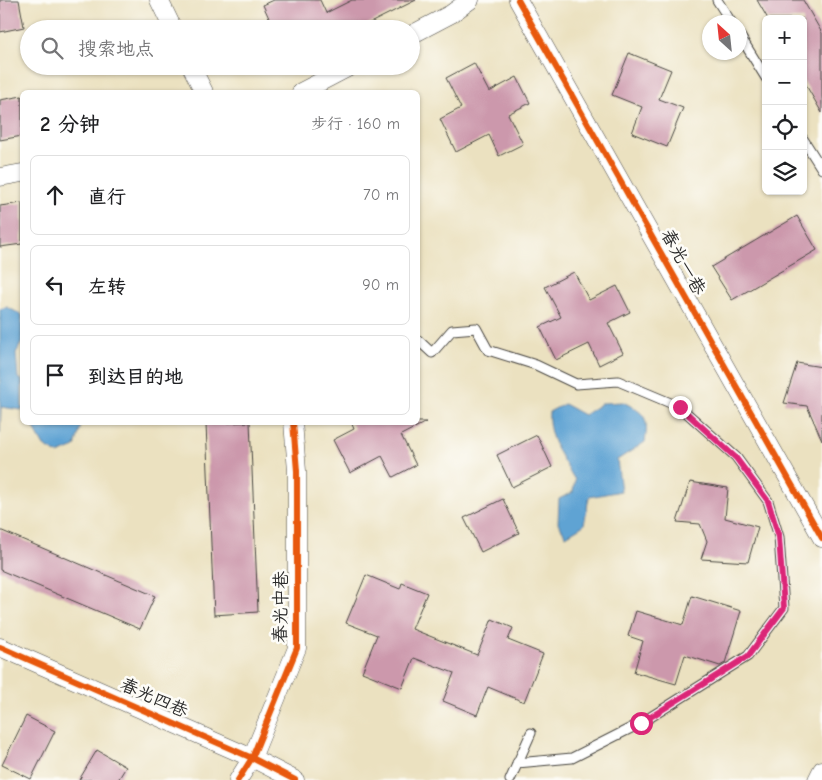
<!DOCTYPE html>
<html lang="zh">
<head>
<meta charset="utf-8">
<style>
  :root { --surface:#fff; --page:#f2f2f2; --text:#202124; --muted:#757577; --line:#e0e0e0 }
  body { margin:0; font-family:"Comic Neue","LXGW WenKai TC",sans-serif; background:var(--page); color:var(--text) }
  .controls { position:absolute; right:15px; top:15px; display:grid; overflow:hidden; border-radius:8px; box-shadow:0 1px 4px #0004 }
  .controls button { width:45px; height:45px; display:grid; place-items:center; padding:0; border:0; border-bottom:1px solid var(--line); background:var(--surface); color:var(--text); font:25px sans-serif }
  .compass { position:absolute; left:702px; top:15px; width:45px; height:45px; border-radius:50%; background:var(--surface); box-shadow:0 1px 4px #0004; rotate:333deg }
  .stop { position:absolute; width:15px; height:15px; margin:-11px; border:4px solid #db2777; border-radius:50%; background:#fff }
  .stop.end { background:#db2777; border-color:#fff; box-shadow:0 1px 5px #0008 }
  .list { margin:0; padding:0; list-style:none }
  h2 { display:flex; justify-content:space-between; align-items:center; height:65px; margin:0; padding:0 20px; font-size:21px }
  h2 small { font-size:16px; font-weight:400; color:var(--muted) }
  .list li { display:grid; grid-template-columns:32px 1fr auto; gap:15px; align-items:center; box-sizing:border-box; height:80px; margin:0 10px 10px; padding:0 10px; border:1px solid var(--line); border-radius:8px }
  .list b { display:block; font-size:19px; white-space:nowrap }
  .list em { font-size:16px; font-style:normal; color:var(--muted) }
  .icon { flex:none; width:28px; height:28px; fill:none; stroke:currentColor; stroke-width:2; stroke-linecap:round; stroke-linejoin:round }
  .map { position:relative; flex:none; width:822px; height:780px; overflow:hidden }
  .search { position:absolute; background:var(--surface); box-shadow:0 1px 4px #0004; left:20px; top:20px; width:400px; height:55px; display:flex; align-items:center; gap:12px; box-sizing:border-box; padding:0 18px; border-radius:28px; color:var(--muted); font-size:19px }
  .panel { position:absolute; background:var(--surface); box-shadow:0 1px 4px #0004; left:20px; top:90px; width:400px; height:335px; border-radius:8px }
  .map>svg:first-child { display:block }
  .water { fill:#5ea3d3; stroke:#44677f }
  .building { fill:#cc98ac }
  .lines { fill:none; stroke-linecap:round; stroke-linejoin:round }
  .service-casing { stroke:#484641; stroke-width:11 }
  .minor-casing { stroke:#484641; stroke-width:19 }
  .service { stroke:#fff; stroke-width:9 }
  .minor { stroke:#fff; stroke-width:18 }
  .cycleway-casing { stroke:#fdfcf7; stroke-width:9 }
  .cycleway { stroke:#e8590c; stroke-width:6 }
  .route { stroke:#db2777; stroke-width:6 }
  .labels { text-anchor:middle; dominant-baseline:central; stroke-width:5; stroke-linejoin:round; paint-order:stroke }
  .street-label { font-size:18px; fill:#2b2b2b; stroke:#fdfcf7 }
</style>
</head>
<body>
<div class="map">
<svg width="822" height="780" viewBox="0 0 822 780">
  <rect width="100%" height="100%" fill="#fdfcf7"/>
  <filter id="ink" filterUnits="userSpaceOnUse"><feTurbulence type="fractalNoise" baseFrequency=".02" numOctaves="2"/><feDisplacementMap in="SourceGraphic" scale="10" xChannelSelector="R" yChannelSelector="G"/><feConvolveMatrix kernelMatrix="1 2 1 2 8 2 1 2 1" color-interpolation-filters="sRGB"/></filter>
  <filter id="wash" filterUnits="userSpaceOnUse"><feTurbulence type="fractalNoise" baseFrequency=".0096" numOctaves="4" result="noise"/><feDisplacementMap in="SourceGraphic" scale="20" xChannelSelector="R" yChannelSelector="G"/><feGaussianBlur stdDeviation="1.12" result="paint"/><feColorMatrix in="noise" values="0 0 0 0 0 0 0 0 0 0 0 0 0 0 0 0 0 1.4 0 .05"/><feComposite in="paint" operator="in"/></filter>
  <g filter="url(#wash)">
    <rect width="100%" height="100%" fill="#ebe1c0"/>
    <g class="water">
      <path d="M 7,307 L 22,315 L 22,342 L 16,353 L 18,378 L 22,380 L 22,410 L 1,407 L 0,433 L 0,309 Z"/>
      <path d="M 623,402 C 645,413 649,417 645,442 L 617,460 L 621,491 L 589,497 L 584,525 L 566,536 L 558,523 L 559,499 L 573,492 L 575,480 C 562,459 547,437 549,412 L 564,404 L 584,415 L 602,403 Z"/>
      <path d="M 82,422 L 75,447 L 58,454 L 44,446 L 31,423 Z"/>
    </g>
    <g id="blocks">
      <g class="building">
        <path d="M 0,0 L 19,0 L 24,27 L 0,32 Z"/>
        <path d="M 274,0 L 320,0 L 326,13 L 352,0 L 416,0 L 358,29 L 274,29 L 263,5 Z"/>
        <path d="M 757,0 L 803,0 L 822,33 L 822,113 L 803,80 L 803,19 L 768,19 Z"/>
        <path d="M 629,53 L 671,70 L 659,99 L 683,108 L 667,147 L 632,133 L 642,107 L 612,95 Z"/>
        <path d="M 474,63 L 489,92 L 517,77 L 530,103 L 508,114 L 523,144 L 499,156 L 489,135 L 456,152 L 440,119 L 461,108 L 446,78 Z"/>
        <path d="M 22,96 L 22,136 L 0,140 L 0,100 Z"/>
        <path d="M 22,203 L 22,244 L 0,247 L 0,206 Z"/>
        <path d="M 797,216 L 817,250 L 732,300 L 711,267 Z"/>
        <path d="M 574,272 L 589,300 L 617,286 L 630,312 L 608,323 L 623,353 L 599,365 L 589,344 L 556,360 L 540,327 L 561,317 L 545,287 Z"/>
        <path d="M 797,363 L 822,367 L 822,440 L 807,406 L 784,403 Z"/>
        <path d="M 250,422 L 258,612 L 214,615 L 206,424 Z"/>
        <path d="M 351,422 L 426,422 L 401,435 L 416,465 L 393,477 L 382,456 L 350,473 L 333,440 L 354,429 Z"/>
        <path d="M 537,435 L 552,467 L 512,487 L 497,455 Z"/>
        <path d="M 690,482 L 728,488 L 725,518 L 758,527 L 748,562 L 701,559 L 707,541 L 700,524 L 677,522 Z"/>
        <path d="M 503,499 L 519,533 L 481,552 L 464,518 Z"/>
        <path d="M 0,530 L 155,596 L 140,629 L 0,570 Z"/>
        <path d="M 366,575 L 400,589 L 402,583 L 427,593 L 412,629 L 477,655 L 492,619 L 513,628 L 508,640 L 543,654 L 524,702 L 488,687 L 477,715 L 443,701 L 454,673 L 414,658 L 402,688 L 362,672 L 377,635 L 346,623 Z"/>
        <path d="M 692,596 L 741,611 L 725,663 L 720,666 L 685,655 L 676,684 L 634,672 L 643,641 L 628,636 L 636,611 L 683,625 Z"/>
        <path d="M 26,716 L 55,731 L 31,779 L 2,765 Z"/>
        <path d="M 97,750 L 126,767 L 118,780 L 79,780 Z"/>
      </g>
    </g>
  </g>
  <g filter="url(#ink)">
    <use href="#blocks" fill-opacity="0" stroke="#484641" stroke-width="1"/>
    <g class="lines">
      <defs>
        <g id="service">
          <path d="M 717,0 L 731,22"/>
          <path d="M 740,36 L 766,78"/>
          <path d="M 803,139 L 822,169"/>
          <path d="M 418,340 L 432,353 L 452,330 L 476,328 L 488,350 L 536,365 L 576,384 L 618,381 L 680,407 L 736,457 L 768,501 L 779,537 L 784,608 L 748,656 L 641,723 L 572,758 L 517,763"/>
          <path d="M 510,780 L 531,733"/>
        </g>
        <g id="minor">
          <path d="M 159,0 L 173,29"/>
          <path d="M 518,0 L 822,538"/>
          <path d="M 411,35 L 451,14 L 470,0"/>
          <path d="M 191,66 L 204,92"/>
          <path d="M 301,92 L 351,66"/>
          <path d="M 0,177 L 22,173"/>
          <path d="M 0,647 L 252,758 L 295,780"/>
          <path d="M 238,780 L 252,758 L 297,648 L 297,471 L 293,422"/>
          <path d="M 817,780 L 822,770"/>
        </g>
      </defs>
      <use href="#service" class="service-casing"/>
      <use href="#minor" class="minor-casing"/>
      <use href="#service" class="service"/>
      <use href="#minor" class="minor"/>
      <defs>
        <g id="cycleway">
          <path d="M 518,0 L 822,538"/>
          <path d="M 0,647 L 252,758 L 295,780"/>
          <path d="M 238,780 L 252,758 L 297,648 L 297,471 L 293,422"/>
        </g>
      </defs>
      <use href="#cycleway" class="cycleway-casing"/>
      <use href="#cycleway" class="cycleway"/>
    </g>
  </g>
  <g class="lines" filter="url(#ink)">
    <path class="route" d="M 641,723 L 748,656 L 784,608 L 779,537 L 768,501 L 736,458 L 680,407"/>
  </g>
  <g class="labels">
    <g class="street-label">
      <text transform="translate(683 262) rotate(61)">春光一巷</text>
      <text transform="translate(281 607) rotate(-89)">春光中巷</text>
      <text transform="translate(154 698) rotate(24)">春光四巷</text>
    </g>
  </g>
</svg>
<div class="controls">
<button>+</button>
<button>−</button>
<button><svg class="icon" aria-label="locate" viewBox="0 0 24 24"><circle cx="12" cy="12" r="6"/><path d="M12 2v4M12 18v4M2 12h4M18 12h4"/></svg></button>
<button><svg class="icon" aria-label="layers" viewBox="0 0 24 24"><path d="M12 4l9 5-9 5-9-5zM3 14l9 5 9-5"/></svg></button>
</div>
<svg class="compass" viewBox="-18 -18 36 36"><path d="M0-13l5 13h-10z" fill="#e53935"/><path d="M0 13l5-13h-10z" fill="#757577"/></svg>
<div class="stop" style="left:641px;top:723px"></div>
<div class="stop end" style="left:680px;top:407px"></div>
<div class="search"><svg class="icon" aria-label="search" viewBox="0 0 24 24"><circle cx="10" cy="10" r="6"/><path d="M15 15l6 6"/></svg>搜索地点</div>
<section class="panel">
<h2>2 分钟<small>步行 · 160 m</small></h2>
<ul class="list">
<li><svg class="icon" aria-label="ahead" viewBox="0 0 24 24"><path d="M12 20V5M6 11l6-6 6 6"/></svg><div><b>直行</b></div><em>70 m</em></li>
<li><svg class="icon" aria-label="left" viewBox="0 0 24 24"><path d="M17 20v-9H6M10 6l-5 5 5 5"/></svg><div><b>左转</b></div><em>90 m</em></li>
<li><svg class="icon" aria-label="arrive" viewBox="0 0 24 24"><path d="M6 21V4h12l-3 4 3 4H6"/></svg><div><b>到达目的地</b></div></li>
</ul>
</section>
</div>
</body>
</html>
